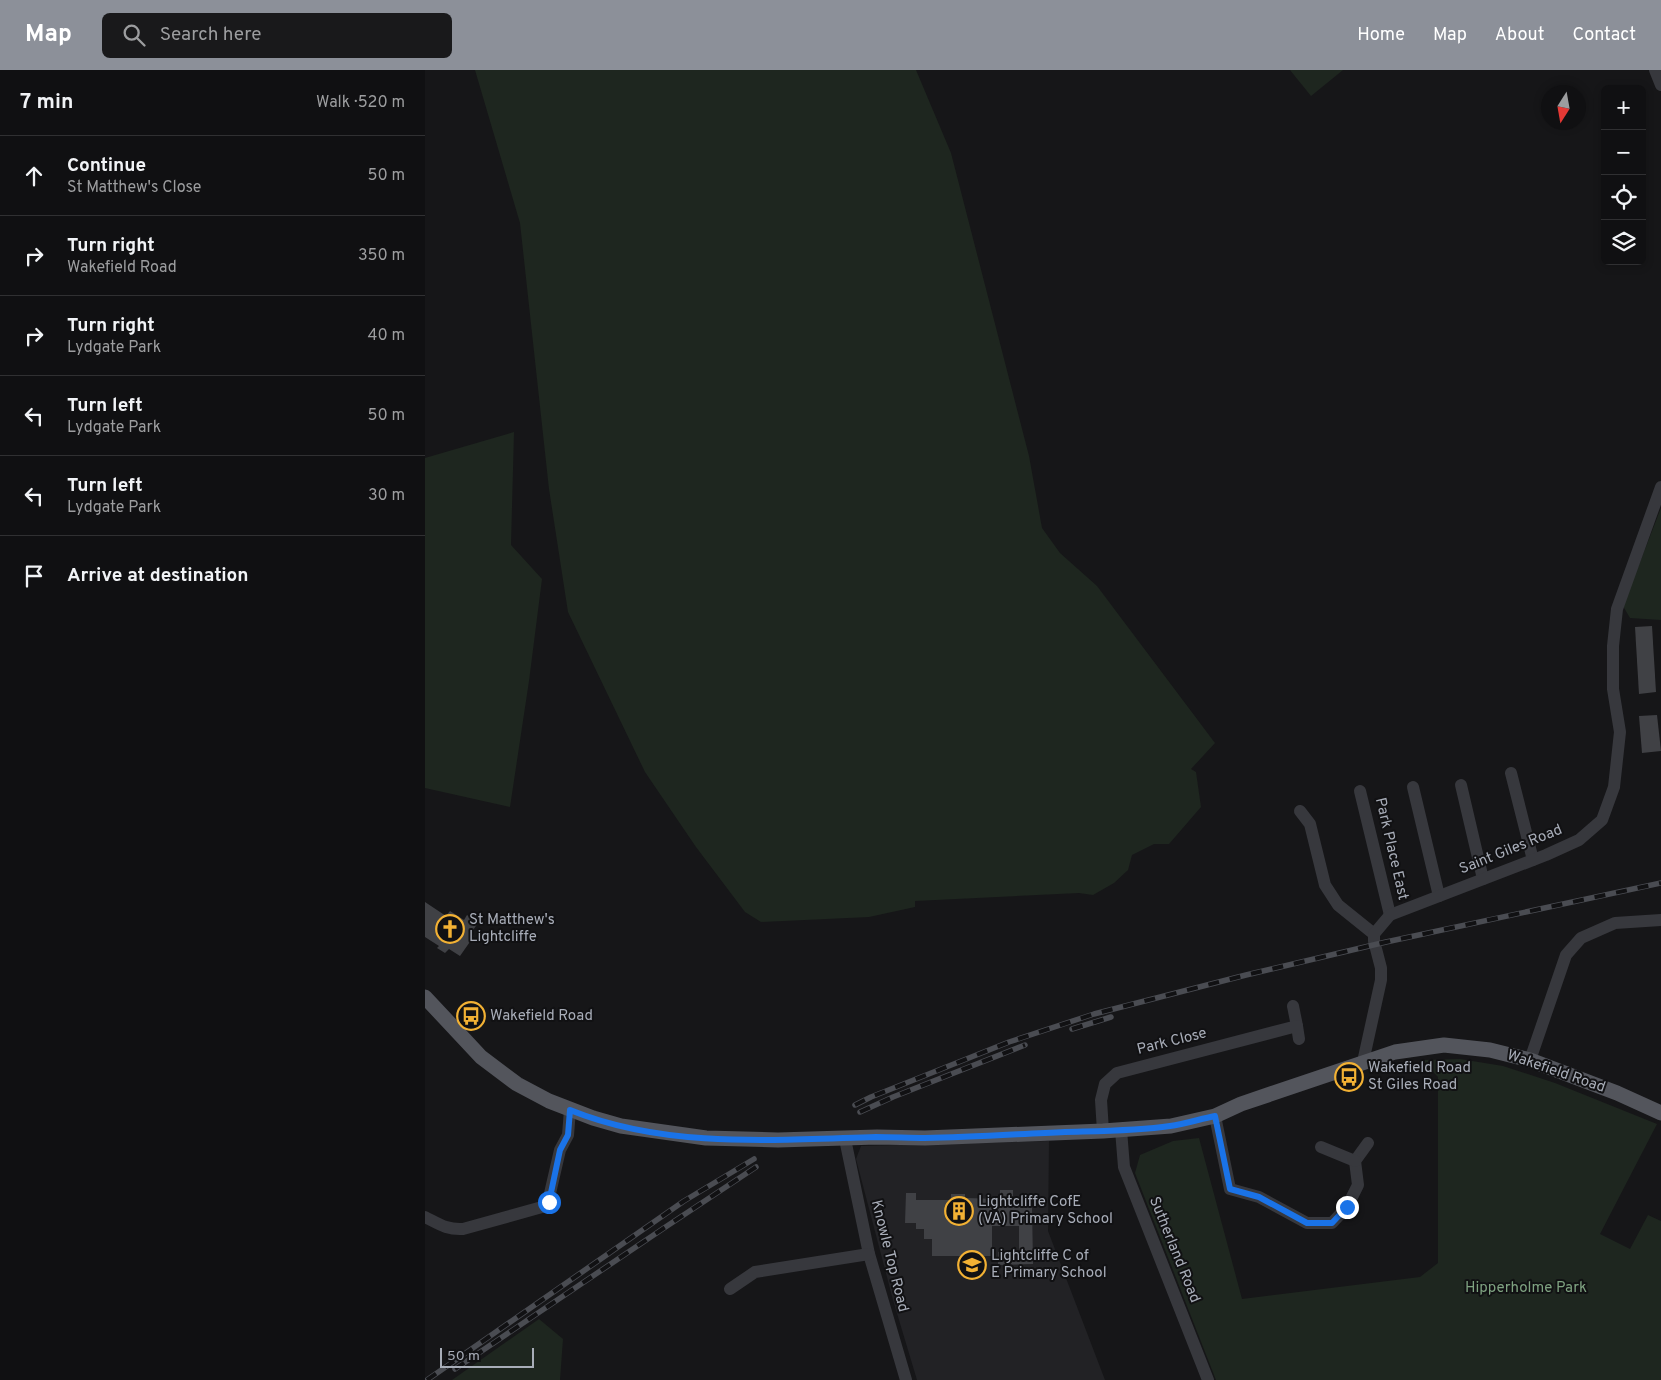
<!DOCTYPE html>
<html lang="en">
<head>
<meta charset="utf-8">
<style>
  :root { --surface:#101012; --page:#19191b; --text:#f1f3f6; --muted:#9c9d9f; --line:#303032; --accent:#8c9099 }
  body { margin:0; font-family:Overpass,sans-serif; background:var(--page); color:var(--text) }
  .controls { position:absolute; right:15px; top:15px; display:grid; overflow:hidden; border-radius:8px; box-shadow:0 2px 8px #0003 }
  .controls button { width:45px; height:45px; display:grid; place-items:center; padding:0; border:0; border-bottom:1px solid var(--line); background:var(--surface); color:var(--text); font:25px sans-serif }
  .compass { position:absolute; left:1116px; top:15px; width:45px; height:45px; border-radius:50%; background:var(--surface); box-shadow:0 2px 8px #0003; rotate:191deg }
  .scale { position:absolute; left:15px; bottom:12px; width:94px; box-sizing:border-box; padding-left:5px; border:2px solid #a8adb8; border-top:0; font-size:14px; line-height:18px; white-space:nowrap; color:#a8adb8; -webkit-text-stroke:4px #111113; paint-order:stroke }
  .stop { position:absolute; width:15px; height:15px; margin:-11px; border:4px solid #1a73e8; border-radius:50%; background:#fff }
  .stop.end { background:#1a73e8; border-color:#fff; box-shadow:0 1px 5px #0008 }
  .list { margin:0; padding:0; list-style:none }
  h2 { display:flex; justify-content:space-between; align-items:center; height:65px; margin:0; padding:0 20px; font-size:21px }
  h2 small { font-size:16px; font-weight:400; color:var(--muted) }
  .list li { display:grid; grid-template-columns:32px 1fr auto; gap:15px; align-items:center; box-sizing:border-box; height:80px; padding:0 20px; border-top:1px solid var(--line) }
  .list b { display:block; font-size:19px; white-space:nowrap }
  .list p { margin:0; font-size:16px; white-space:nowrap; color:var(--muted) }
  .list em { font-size:16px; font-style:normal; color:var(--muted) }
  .icon { flex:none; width:28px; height:28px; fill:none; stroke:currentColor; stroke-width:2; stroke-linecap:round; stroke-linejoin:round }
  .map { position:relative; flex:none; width:1236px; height:1310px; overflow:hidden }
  header { display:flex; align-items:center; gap:30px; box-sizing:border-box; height:70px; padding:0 25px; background:var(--accent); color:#fff }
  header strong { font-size:24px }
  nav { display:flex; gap:28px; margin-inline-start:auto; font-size:18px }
  .search { width:350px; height:45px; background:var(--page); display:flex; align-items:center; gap:12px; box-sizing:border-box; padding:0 18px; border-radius:8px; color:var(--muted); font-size:19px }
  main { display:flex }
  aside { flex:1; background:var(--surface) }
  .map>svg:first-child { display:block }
  .built { fill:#222225 }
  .green { fill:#1e261f }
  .building { fill:#404145 }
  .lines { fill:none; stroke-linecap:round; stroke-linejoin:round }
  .minor { stroke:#37383d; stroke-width:12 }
  .major { stroke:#53555c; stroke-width:15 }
  .rail-casing { stroke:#4a4c52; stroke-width:5.5 }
  .rail { stroke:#111113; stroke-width:4; stroke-dasharray:11; stroke-linecap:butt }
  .route { stroke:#1a73e8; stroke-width:6 }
  .labels { text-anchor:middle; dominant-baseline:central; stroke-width:4; stroke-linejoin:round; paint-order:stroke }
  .street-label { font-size:15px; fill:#a8adb8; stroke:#111113 }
  .poi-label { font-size:15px; fill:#a8adb8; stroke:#111113; text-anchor:start }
  .park-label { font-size:15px; fill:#7fa381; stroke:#111113 }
</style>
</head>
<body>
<header>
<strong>Map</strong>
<div class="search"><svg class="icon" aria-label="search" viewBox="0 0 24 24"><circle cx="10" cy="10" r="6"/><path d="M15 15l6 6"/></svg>Search here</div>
<nav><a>Home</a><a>Map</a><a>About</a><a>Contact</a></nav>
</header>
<main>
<aside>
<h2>7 min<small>Walk · 520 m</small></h2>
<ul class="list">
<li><svg class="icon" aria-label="ahead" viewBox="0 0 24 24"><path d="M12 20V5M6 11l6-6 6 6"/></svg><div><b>Continue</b><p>St Matthew's Close</p></div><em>50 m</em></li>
<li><svg class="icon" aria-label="right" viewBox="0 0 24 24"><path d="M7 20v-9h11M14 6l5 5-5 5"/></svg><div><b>Turn right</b><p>Wakefield Road</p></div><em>350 m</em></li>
<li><svg class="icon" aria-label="right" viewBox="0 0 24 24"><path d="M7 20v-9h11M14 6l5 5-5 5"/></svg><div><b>Turn right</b><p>Lydgate Park</p></div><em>40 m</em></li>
<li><svg class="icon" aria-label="left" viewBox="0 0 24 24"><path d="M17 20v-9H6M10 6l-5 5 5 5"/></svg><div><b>Turn left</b><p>Lydgate Park</p></div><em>50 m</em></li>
<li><svg class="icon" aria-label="left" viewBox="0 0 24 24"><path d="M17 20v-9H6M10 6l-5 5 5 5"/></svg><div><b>Turn left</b><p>Lydgate Park</p></div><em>30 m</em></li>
<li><svg class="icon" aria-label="arrive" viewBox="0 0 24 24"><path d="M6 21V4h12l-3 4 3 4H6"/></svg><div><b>Arrive at destination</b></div></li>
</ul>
</aside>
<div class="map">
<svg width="1236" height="1310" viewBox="0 0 1236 1310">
  <rect width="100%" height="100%" fill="#161618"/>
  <path class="built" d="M 624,1071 L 623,1161 L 680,1310 L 492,1310 L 468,1230 L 431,1089 L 436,1076 Z"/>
  <g class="green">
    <path d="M 50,0 L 491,0 L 526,83 L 604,386 L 617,458 L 635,483 L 672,516 L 790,673 L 766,699 L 771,702 L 776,737 L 744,774 L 729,774 L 707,785 L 703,800 L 689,813 L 668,825 L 654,823 L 490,831 L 490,837 L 444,847 L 336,852 L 320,842 L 271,777 L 220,702 L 143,542 L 124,419 L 95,153 Z"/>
    <path d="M 865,0 L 918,0 L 886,26 Z"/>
    <path d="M 89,362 L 86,475 L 117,509 L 104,611 L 85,737 L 0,718 L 0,388 Z"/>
    <path d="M 1236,438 L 1236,550 L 1205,548 L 1198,536 Z"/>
    <path d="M 1035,989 L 1078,996 L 1130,1013 L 1232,1054 L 1175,1164 L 1205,1179 L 1223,1145 L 1236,1151 L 1236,1310 L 791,1310 L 710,1103 L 715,1085 L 748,1071 L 774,1068 L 817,1229 L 995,1207 L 1013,1193 L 1013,1007 L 997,990 Z"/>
    <path d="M 114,1249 L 138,1269 L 135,1310 L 27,1310 Z"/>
  </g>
  <g class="building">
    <path d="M 1227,556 L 1231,622 L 1214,624 L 1210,557 Z"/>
    <path d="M 1232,645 L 1236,681 L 1217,683 L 1214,646 Z"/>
    <path d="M 0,832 L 21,846 L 25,841 L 39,850 L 42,845 L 53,853 L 46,863 L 49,866 L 35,886 L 24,879 L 20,883 L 12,878 L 14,876 L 0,867 Z"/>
    <path d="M 575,1120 L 588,1120 L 588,1136 L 607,1136 L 608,1194 L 573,1195 L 573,1182 L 594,1181 L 594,1156 L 567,1156 L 567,1186 L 507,1186 L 507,1169 L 499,1169 L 499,1159 L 491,1159 L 491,1153 L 480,1153 L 481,1123 L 491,1123 L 491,1130 L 526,1130 L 526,1124 L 540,1124 L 540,1128 L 575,1129 Z"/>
  </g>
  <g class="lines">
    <g class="minor">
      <path d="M 1230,0 L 1236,15"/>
      <path d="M 1086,703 L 1108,790"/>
      <path d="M 1036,715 L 1058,809"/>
      <path d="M 988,717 L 1014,826"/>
      <path d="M 935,721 L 965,845"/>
      <path d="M 875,741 L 885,754 L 900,815 L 913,835 L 949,864"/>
      <path d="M 868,936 L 872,956"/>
      <path d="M 1105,990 L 1141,885 L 1156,868 L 1190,853 L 1236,850"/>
      <path d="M 938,992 L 956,910 L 956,898 L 949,871 L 949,864 L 965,845 L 1121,785 L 1154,770 L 1177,750 L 1189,717 L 1195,662 L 1188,619 L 1188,576 L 1192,539 L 1236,417"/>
      <path d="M 790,1046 L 805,1119 L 834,1127 L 882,1153 L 907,1153 L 922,1137 L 933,1115 L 930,1091 L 943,1073"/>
      <path d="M 696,1060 L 699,1097 L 783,1310"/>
      <path d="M 678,1061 L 676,1030 L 680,1014 L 692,1003 L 872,956 L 874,969"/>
      <path d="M 420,1069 L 444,1184 L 481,1310"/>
      <path d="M 896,1077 L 930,1091"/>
      <path d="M 0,1147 C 14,1154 22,1160 38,1159 L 117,1137 L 123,1132 L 135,1080 L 143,1065 L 145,1040"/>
      <path d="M 305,1219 L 330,1202 L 444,1184"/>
    </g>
    <path class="major" d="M 0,927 L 56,987 L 92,1014 L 124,1031 L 168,1048 L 196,1056 L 281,1068 L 353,1070 L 452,1067 L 500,1068 L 678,1061 L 746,1056 L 790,1046 L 816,1034 L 970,982 L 1019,975 L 1065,980 L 1105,990 L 1192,1023 L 1236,1043"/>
    <defs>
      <g id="rail">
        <path d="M 647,959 L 686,947"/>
        <path d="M 430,1035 L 446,1027 L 584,972 L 669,944 L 821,905 L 961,872 L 1236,813"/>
        <path d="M 435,1042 L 468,1027 L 600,975"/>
        <path d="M 30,1299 L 239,1158 L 331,1097"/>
        <path d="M 2,1310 L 259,1131 L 329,1089"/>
      </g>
    </defs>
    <use href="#rail" class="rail-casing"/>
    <use href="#rail" class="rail"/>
  </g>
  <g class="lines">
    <path class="route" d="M 124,1132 L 135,1080 L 143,1065 L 145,1040 C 241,1079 350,1070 451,1067 C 468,1067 484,1068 500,1068 C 547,1067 593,1064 640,1062 C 675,1061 711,1061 745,1056 C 760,1054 775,1049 790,1046 L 805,1119 L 834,1127 L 882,1153 L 907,1153 L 922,1137"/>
  </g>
  <defs>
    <symbol id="church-ring" viewBox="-11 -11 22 22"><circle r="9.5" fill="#111113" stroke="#f2b134" stroke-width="1.5"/><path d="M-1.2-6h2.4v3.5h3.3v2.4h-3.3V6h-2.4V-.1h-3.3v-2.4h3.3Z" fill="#f2b134"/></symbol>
    <symbol id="bus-ring" viewBox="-11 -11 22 22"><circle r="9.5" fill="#111113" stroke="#f2b134" stroke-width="1.5"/><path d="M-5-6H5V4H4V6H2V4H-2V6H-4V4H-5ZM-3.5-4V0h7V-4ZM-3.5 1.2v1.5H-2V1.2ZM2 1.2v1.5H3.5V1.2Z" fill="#f2b134"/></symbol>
    <symbol id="building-ring" viewBox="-11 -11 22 22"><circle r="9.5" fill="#111113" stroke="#f2b134" stroke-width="1.5"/><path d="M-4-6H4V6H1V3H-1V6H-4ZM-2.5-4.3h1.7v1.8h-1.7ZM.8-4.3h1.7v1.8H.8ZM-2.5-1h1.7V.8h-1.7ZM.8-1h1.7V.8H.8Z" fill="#f2b134"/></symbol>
    <symbol id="school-ring" viewBox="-11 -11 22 22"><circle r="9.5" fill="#111113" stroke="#f2b134" stroke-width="1.5"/><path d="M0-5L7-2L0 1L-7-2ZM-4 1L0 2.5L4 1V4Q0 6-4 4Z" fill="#f2b134"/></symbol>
  </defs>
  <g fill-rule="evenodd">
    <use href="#church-ring" x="9" y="843" width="32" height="32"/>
    <use href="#bus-ring" x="30" y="930" width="32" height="32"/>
    <use href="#bus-ring" x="908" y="991" width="32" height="32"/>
    <use href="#building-ring" x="518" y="1125" width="32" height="32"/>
    <use href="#school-ring" x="531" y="1179" width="32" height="32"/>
  </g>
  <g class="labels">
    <g class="street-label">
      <text transform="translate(966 779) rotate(77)">Park Place East</text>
      <text transform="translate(1086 780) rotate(-22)">Saint Giles Road</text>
      <text transform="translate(747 972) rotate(-14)">Park Close</text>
      <text transform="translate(1131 1002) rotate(19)">Wakefield Road</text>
      <text transform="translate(749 1180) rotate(68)">Sutherland Road</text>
      <text transform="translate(464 1186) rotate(76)">Knowle Top Road</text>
    </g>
    <g class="poi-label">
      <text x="44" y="850">St Matthew's<tspan x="44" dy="17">Lightcliffe</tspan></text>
      <text x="65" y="946">Wakefield Road</text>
      <text x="943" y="998">Wakefield Road<tspan x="943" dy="17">St Giles Road</tspan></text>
      <text x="553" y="1132">Lightcliffe CofE<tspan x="553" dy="17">(VA) Primary School</tspan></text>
      <text x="566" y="1186">Lightcliffe C of<tspan x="566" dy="17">E Primary School</tspan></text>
    </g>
    <g class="park-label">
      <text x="1101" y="1218">Hipperholme Park</text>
    </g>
  </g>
</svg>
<div class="controls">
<button>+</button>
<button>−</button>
<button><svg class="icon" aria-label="locate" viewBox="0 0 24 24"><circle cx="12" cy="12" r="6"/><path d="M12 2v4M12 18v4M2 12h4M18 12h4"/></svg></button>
<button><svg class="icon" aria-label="layers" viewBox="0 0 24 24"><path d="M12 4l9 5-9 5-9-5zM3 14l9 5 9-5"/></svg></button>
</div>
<svg class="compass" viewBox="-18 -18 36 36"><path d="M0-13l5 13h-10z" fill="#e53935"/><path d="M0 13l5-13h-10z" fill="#9c9d9f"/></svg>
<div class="scale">50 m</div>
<div class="stop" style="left:124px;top:1132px"></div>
<div class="stop end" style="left:922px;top:1137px"></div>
</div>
</main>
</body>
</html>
